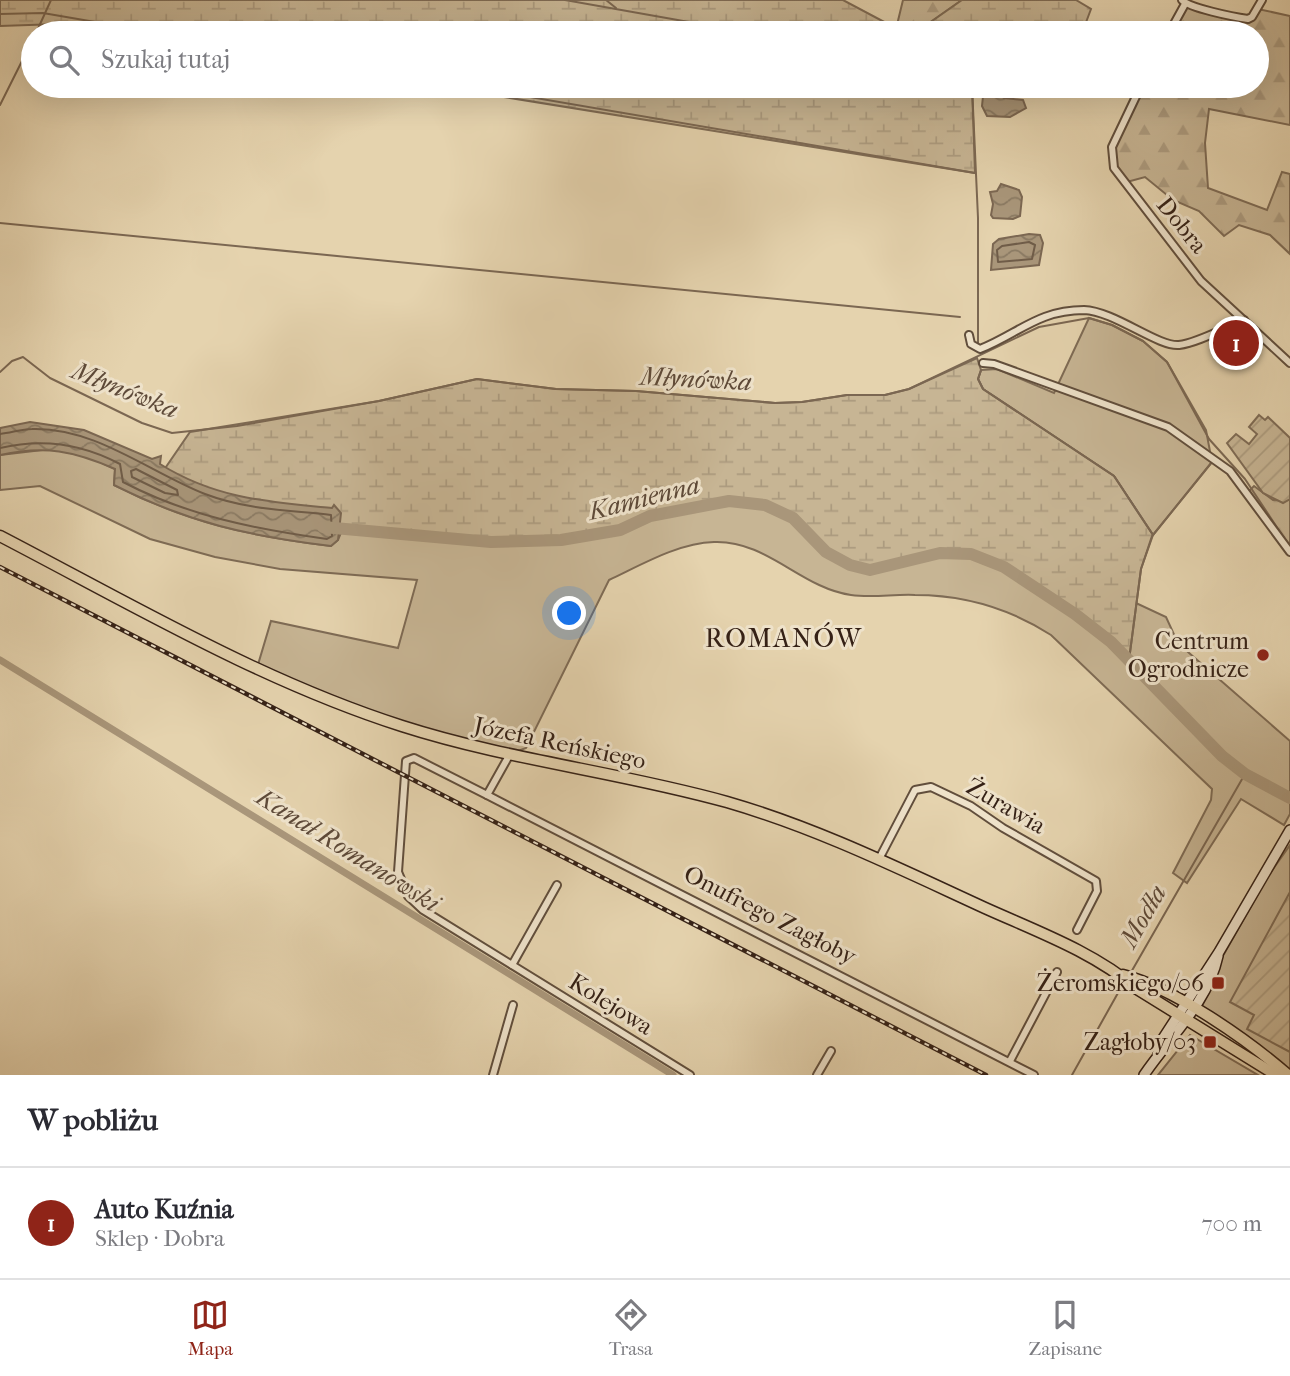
<!DOCTYPE html>
<html lang="pl">
<head>
<meta charset="utf-8">
<style>
  :root { --surface:#fff; --page:#f2f2f3; --text:#2b2b33; --muted:#7c7c81; --line:#e1e1e2; --accent:#8f2418 }
  body { margin:0; font-family:"IM FELL French Canon",serif; background:var(--page); color:var(--text) }
  .you { position:absolute; left:570px; top:614px; width:24px; height:24px; margin:-18px; border:5px solid #fff; border-radius:50%; background:#1a73e8; box-shadow:0 0 0 10px #1a73e833 }
  .badge { display:grid; place-items:center; width:46px; height:46px; border-radius:50%; background:var(--accent); color:#fff; font-size:23px; font-weight:700 }
  .pin { position:absolute; translate:-50% -50%; border:4px solid #fff; box-shadow:0 2px 7px #0006 }
  .list { margin:0; padding:0; list-style:none }
  h2 { display:flex; justify-content:space-between; align-items:center; height:91px; margin:0; padding:0 28px; font-size:30px }
  h2 small { font-size:23px; font-weight:400; color:var(--muted) }
  .list li { display:grid; grid-template-columns:46px 1fr auto; gap:21px; align-items:center; box-sizing:border-box; height:112px; padding:0 28px; border-top:2px solid var(--line) }
  .list b { display:block; font-size:26px; white-space:nowrap }
  .list p { margin:0; font-size:23px; white-space:nowrap; color:var(--muted) }
  .list em { font-size:23px; font-style:normal; color:var(--muted) }
  .icon { flex:none; width:38px; height:38px; fill:none; stroke:currentColor; stroke-width:2; stroke-linecap:round; stroke-linejoin:round }
  .map { position:relative; flex:none; width:1290px; height:1075px; overflow:hidden }
  .search { position:absolute; background:var(--surface); box-shadow:0 7px 28px #0002; left:21px; right:21px; top:21px; height:77px; display:flex; align-items:center; gap:18px; box-sizing:border-box; padding:0 24px; border-radius:38px; color:var(--muted); font-size:26px }
  .sheet { height:203px; background:var(--surface) }
  nav { display:flex; justify-content:space-around; align-items:center; box-sizing:border-box; height:98px; border-top:2px solid var(--line); background:var(--surface); font-size:19px; color:var(--muted) }
  nav a { display:grid; justify-items:center; gap:4px }
  nav .on { color:var(--accent) }
  .map>svg:first-child { display:block }
  .grass { fill:#c7b594; stroke:#7e6b55; stroke-width:2 }
  .forest { fill:url(#forest-firs); stroke:#7e6b55; stroke-width:2 }
  .wetland { fill:url(#wetland-marsh); stroke:#7e6b55; stroke-width:2 }
  .garden { fill:url(#garden-furrows); stroke:#7e6b55; stroke-width:2 }
  .water { fill:url(#water-waves); stroke:#7b6752; stroke-width:2 }
  .lines { fill:none; stroke-linecap:round; stroke-linejoin:round }
  .shore { stroke:#6f5c48; stroke-width:2 }
  .stream { stroke:#7b6752; stroke-width:2 }
  .canal { stroke:#a9967a; stroke-width:7 }
  .river { stroke:#a9967a; stroke-width:12 }
  .street-casing { stroke:#614e3c; stroke-width:10 }
  .secondary-casing { stroke:#352116; stroke-width:12 }
  .primary-casing { stroke:#352116; stroke-width:13 }
  .street { stroke:#eee2ca; stroke-width:6 }
  .secondary { stroke:#eee2ca; stroke-width:9 }
  .primary { stroke:#e5d3ae; stroke-width:10 }
  .rail-casing { stroke:#352116; stroke-width:4.5 }
  .rail { stroke:#eee2ca; stroke-width:2; stroke-dasharray:5; stroke-linecap:butt }
  .poi-dot { fill:#8f2418; stroke:#eee2ca; stroke-width:2.5 }
  .labels { text-anchor:middle; dominant-baseline:central; stroke-width:6; stroke-linejoin:round; paint-order:stroke }
  .street-label { font-size:24px; fill:#352116; stroke:#eee2ca }
  .poi-label { font-size:24px; fill:#352116; stroke:#eee2ca; text-anchor:end }
  .water-label { font-size:26px; font-style:italic; fill:#5e4a39; stroke:#eee2ca }
  .neighbourhood-label { font-size:26px; letter-spacing:2px; fill:#352116; stroke:#eee2ca }
</style>
</head>
<body>
<div class="map">
<svg width="1290" height="1075" viewBox="0 0 1290 1075">
  <defs>
    <pattern id="forest-firs" width="22" height="20" patternUnits="userSpaceOnUse" patternTransform="scale(1.75)"><rect width="22" height="20" fill="#c7b594"/><path d="M5 1l3.5 6h-7zM16 11l3.5 6h-7z" fill="#ac9b7f"/></pattern>
    <pattern id="wetland-marsh" width="20" height="14" patternUnits="userSpaceOnUse" patternTransform="scale(1.75)"><rect width="20" height="14" fill="#c7b594"/><path d="M1 5h8M5 5V1M11 12h8M15 12V8" fill="none" stroke="#ac9b7f"/></pattern>
    <pattern id="garden-furrows" width="10" height="10" patternUnits="userSpaceOnUse" patternTransform="scale(1.75)"><rect width="10" height="10" fill="#c7b594"/><path d="M-1 1l2-2M0 10L10 0M9 11l2-2" fill="none" stroke="#ac9b7f"/></pattern>
    <pattern id="water-waves" width="16" height="10" patternUnits="userSpaceOnUse" patternTransform="scale(1.75)"><rect width="16" height="10" fill="#a9967a"/><path d="M0 5q4-4 8 0t8 0" fill="none" stroke="#8a7a63"/></pattern>
  </defs>
  <rect width="100%" height="100%" fill="#e5d3ae"/>
  <filter id="stains"><feTurbulence type="fractalNoise" baseFrequency=".00286" numOctaves="4"/><feColorMatrix values="0 0 0 0 .2 0 0 0 0 .09 0 0 0 0 .02 0 0 0 .5 -.17"/></filter>
  <radialGradient id="worn" r=".72"><stop offset=".6" stop-color="#630" stop-opacity="0"/><stop offset="1" stop-color="#630" stop-opacity=".3"/></radialGradient>
  <g class="grass">
    <path d="M 1089,318 L 1112,325 L 1143,341 L 1167,362 L 1206,430 L 1212,462 L 1153,535 L 1114,476 L 983,389 L 978,379 L 981,370 L 997,369 L 1054,393 Z"/>
    <path d="M 51,449 L 89,457 L 115,469 L 114,485 C 189,523 249,536 331,546 L 338,540 L 343,528 C 415,536 493,550 565,540 C 583,537 605,536 622,529 C 657,515 690,501 729,501 C 750,501 778,506 794,520 C 819,540 833,564 867,569 C 890,573 916,557 939,553 C 993,544 1091,622 1128,659 L 1136,603 L 1166,617 L 1177,641 L 1188,652 L 1290,741 L 1290,814 L 1284,825 L 1241,799 L 1187,883 L 1173,873 L 1211,800 L 1212,789 L 1051,635 C 1009,608 965,595 915,595 C 894,594 872,598 851,595 C 801,588 767,540 714,542 C 678,543 641,565 609,580 L 526,748 L 510,754 L 435,736 L 257,668 L 271,621 L 398,648 L 417,580 L 280,569 L 215,557 L 150,539 L 40,486 L 0,490 L 0,455 Z"/>
    <path d="M 1290,845 L 1290,1075 L 1193,1009 L 1268,876 Z"/>
    <path d="M 1190,1035 L 1258,1075 L 1158,1075 Z"/>
  </g>
  <g class="forest">
    <path d="M 903,0 L 962,0 L 915,33 L 896,29 Z"/>
    <path d="M 1185,4 L 1247,19 L 1258,9 L 1290,16 L 1290,125 L 1209,109 L 1205,143 L 1208,188 L 1267,210 L 1282,172 L 1290,174 L 1290,254 L 1270,235 L 1239,225 L 1224,236 L 1199,211 L 1173,200 L 1145,177 L 1123,183 C 1102,147 1125,119 1141,86 L 1257,86 L 1257,33 L 1169,33 Z"/>
    <path d="M 1254,486 L 1273,500 L 1290,499 L 1290,547 L 1249,491 Z"/>
  </g>
  <g class="wetland">
    <path d="M 0,0 L 843,0 L 905,33 L 113,33 L 58,24 L 0,26 Z"/>
    <path d="M 962,0 L 1076,0 L 1091,9 L 1082,33 L 915,33 Z"/>
    <path d="M 436,86 L 972,86 L 975,173 Z"/>
    <path d="M 977,358 L 981,370 L 978,379 L 983,389 L 1114,476 L 1153,535 L 1141,569 L 1129,660 L 1075,614 L 1004,567 L 971,554 L 940,553 L 870,570 L 850,565 L 826,552 L 793,518 L 765,505 L 729,501 L 694,505 L 650,516 L 620,530 L 561,540 L 491,542 L 257,522 L 155,483 L 190,432 L 379,401 L 477,379 L 556,389 L 636,391 L 775,403 L 802,402 L 847,395 L 885,395 L 909,389 Z"/>
  </g>
  <g class="garden">
    <path d="M 1259,415 L 1265,420 L 1268,417 L 1290,438 L 1290,499 L 1283,503 L 1263,493 L 1227,443 L 1236,434 L 1249,444 L 1257,434 L 1249,427 Z"/>
    <path d="M 1290,892 L 1290,1052 L 1247,1029 L 1254,1015 L 1230,1002 Z"/>
  </g>
  <g class="water">
    <path d="M 992,86 L 1004,98 L 1023,100 L 1026,108 L 1010,117 L 987,116 L 982,106 L 984,87 Z"/>
    <path d="M 1001,184 L 1019,190 L 1022,197 L 1020,216 L 1013,219 L 993,218 L 991,215 L 993,204 L 990,192 L 997,191 Z"/>
    <path d="M 1029,234 L 1040,235 L 1043,243 L 1039,265 L 991,270 L 993,244 L 999,239 Z"/>
    <path d="M 30,422 L 84,430 L 152,459 L 161,456 L 160,464 C 216,499 269,502 332,508 L 334,505 L 341,513 L 338,540 L 331,546 C 249,536 189,523 114,485 L 115,469 C 74,451 45,445 0,455 L 0,428 Z"/>
  </g>
  <g class="lines">
    <g class="shore">
      <path d="M 1029,242 L 1035,245 L 1032,259 L 998,262 L 997,250 L 1002,246 Z"/>
      <path d="M 0,434 C 11,433 21,429 32,429 C 95,427 149,472 205,494 C 247,510 288,510 331,515 L 332,536 L 327,539 C 255,529 188,516 123,482 L 120,464 C 81,443 42,438 0,448"/>
      <path d="M 136,469 L 177,490 L 178,495 L 165,493 L 132,477 L 131,471 Z"/>
    </g>
    <g class="stream">
      <path d="M 565,0 L 751,33"/>
      <path d="M 606,0 L 616,8"/>
      <path d="M 0,14 L 43,13 L 159,33"/>
      <path d="M 36,33 L 51,0"/>
      <path d="M 466,86 L 975,173"/>
      <path d="M 972,86 L 978,218 L 978,343"/>
      <path d="M 0,105 L 33,39"/>
      <path d="M 0,223 L 960,317"/>
      <path d="M 981,370 L 978,379 L 983,389 L 1114,476 L 1153,535 L 1212,462"/>
      <path d="M 0,372 L 12,361 L 23,357 L 50,378 L 142,423 L 172,433 L 237,426 L 379,401 L 477,379 L 556,389 L 636,391 L 775,403 L 802,402 L 847,395 L 885,395 L 909,389 L 1039,327 L 1089,318 L 1112,325 L 1143,341 L 1167,362 L 1209,439 L 1245,479 L 1288,544"/>
      <path d="M 1129,660 L 1141,569 L 1152,536"/>
      <path d="M 1130,974 L 1245,774"/>
      <path d="M 1072,1075 L 1123,984"/>
    </g>
    <path class="canal" d="M 0,660 L 673,1075"/>
    <path class="river" d="M 323,527 L 491,542 L 561,540 L 620,530 L 650,516 L 729,501 L 765,505 L 793,518 L 826,552 L 850,565 L 870,570 L 940,553 L 971,554 L 1004,567 L 1075,614 L 1111,642 L 1222,756 L 1245,774 L 1290,798"/>
    <defs>
      <g id="street">
        <path d="M 1182,0 C 1189,8 1234,17 1248,19 L 1252,17 L 1262,0"/>
        <path d="M 1169,33 L 1185,4"/>
        <path d="M 1141,86 L 1112,147 L 1114,168 L 1201,281 L 1290,363"/>
        <path d="M 969,335 L 971,344 L 980,349 C 1018,334 1038,310 1084,310 C 1114,311 1158,347 1179,345 C 1200,342 1223,328 1244,320"/>
        <path d="M 983,363 L 994,364 L 1168,427 L 1230,471 L 1290,552"/>
        <path d="M 510,754 L 487,795 L 414,758 L 406,761 L 398,872 L 408,896 L 423,910 L 690,1075"/>
        <path d="M 487,795 L 1034,1075"/>
        <path d="M 879,859 L 915,790 L 931,787 L 971,806 L 1003,828 L 1096,881 L 1097,891 L 1077,930"/>
        <path d="M 512,965 L 557,885"/>
        <path d="M 1010,1061 L 1057,972"/>
        <path d="M 493,1075 L 513,1005"/>
        <path d="M 817,1075 L 831,1051"/>
      </g>
      <g id="secondary">
        <path d="M 1158,1055 L 1160,1043 L 1219,952 L 1290,830"/>
        <path d="M 1144,1075 C 1170,1037 1208,1002 1218,956"/>
      </g>
      <g id="primary">
        <path d="M 0,536 C 131,604 261,681 402,726 C 508,760 620,772 727,802 C 817,828 900,869 985,908 C 1036,931 1094,952 1137,989 L 1276,1075"/>
        <path d="M 1123,975 C 1174,988 1248,1040 1288,1075"/>
      </g>
    </defs>
    <use href="#street" class="street-casing"/>
    <use href="#secondary" class="secondary-casing"/>
    <use href="#primary" class="primary-casing"/>
    <use href="#street" class="street"/>
    <use href="#secondary" class="secondary"/>
    <use href="#primary" class="primary"/>
    <defs>
      <path id="rail" d="M 0,567 L 986,1075"/>
    </defs>
    <use href="#rail" class="rail-casing"/>
    <use href="#rail" class="rail"/>
  </g>
  <g class="poi-dot">
    <circle cx="1263" cy="655" r="7"/>
    <rect x="1211" y="976" width="14" height="14" rx="3.5"/>
    <rect x="1203" y="1035" width="14" height="14" rx="3.5"/>
  </g>
  <g class="labels">
    <g class="street-label">
      <text transform="translate(1182 225) rotate(51)">Dobra</text>
      <text transform="translate(560 743) rotate(12)">Józefa Reńskiego</text>
      <text transform="translate(1006 806) rotate(30)">Żurawia</text>
      <text transform="translate(770 915) rotate(27)">Onufrego Zagłoby</text>
      <text transform="translate(611 1004) rotate(32)">Kolejowa</text>
    </g>
    <g class="poi-label">
      <text x="1249" y="641">Centrum<tspan x="1249" dy="28">Ogrodnicze</tspan></text>
      <text x="1204" y="983">Żeromskiego/06</text>
      <text x="1196" y="1042">Zagłoby/03</text>
    </g>
    <g class="water-label">
      <text transform="translate(696 379) rotate(3)">Młynówka</text>
      <text transform="translate(125 390) rotate(22)">Młynówka</text>
      <text transform="translate(644 498) rotate(-14)">Kamienna</text>
      <text transform="translate(348 850) rotate(32)">Kanał Romanowski</text>
      <text transform="translate(1143 916) rotate(-60)">Modła</text>
    </g>
    <g class="neighbourhood-label">
      <text x="784" y="638">ROMANÓW</text>
    </g>
  </g>
  <rect width="100%" height="100%" filter="url(#stains)"/>
  <rect width="100%" height="100%" fill="url(#worn)"/>
</svg>
<div class="you"></div>
<div class="pin badge" style="left:1236px;top:343px">1</div>
<div class="search"><svg class="icon" aria-label="search" viewBox="0 0 24 24"><circle cx="10" cy="10" r="6"/><path d="M15 15l6 6"/></svg>Szukaj tutaj</div>
</div>
<section class="sheet">
<h2>W pobliżu<small></small></h2>
<ul class="list">
<li><span class="badge">1</span><div><b>Auto Kuźnia</b><p>Sklep · Dobra</p></div><em>700 m</em></li>
</ul>
</section>
<nav>
<a class="on"><svg class="icon" aria-label="map" viewBox="0 0 24 24"><path d="M3 6l6-2 6 2 6-2v14l-6 2-6-2-6 2zM9 4v14M15 6v14"/></svg>Mapa</a>
<a><svg class="icon" aria-label="directions" viewBox="0 0 24 24"><path d="M12 3l9 9-9 9-9-9zM9 14v-3h6M13 9l2 2-2 2"/></svg>Trasa</a>
<a><svg class="icon" aria-label="saved" viewBox="0 0 24 24"><path d="M7 4h10v16l-5-4-5 4z"/></svg>Zapisane</a>
</nav>
</body>
</html>
